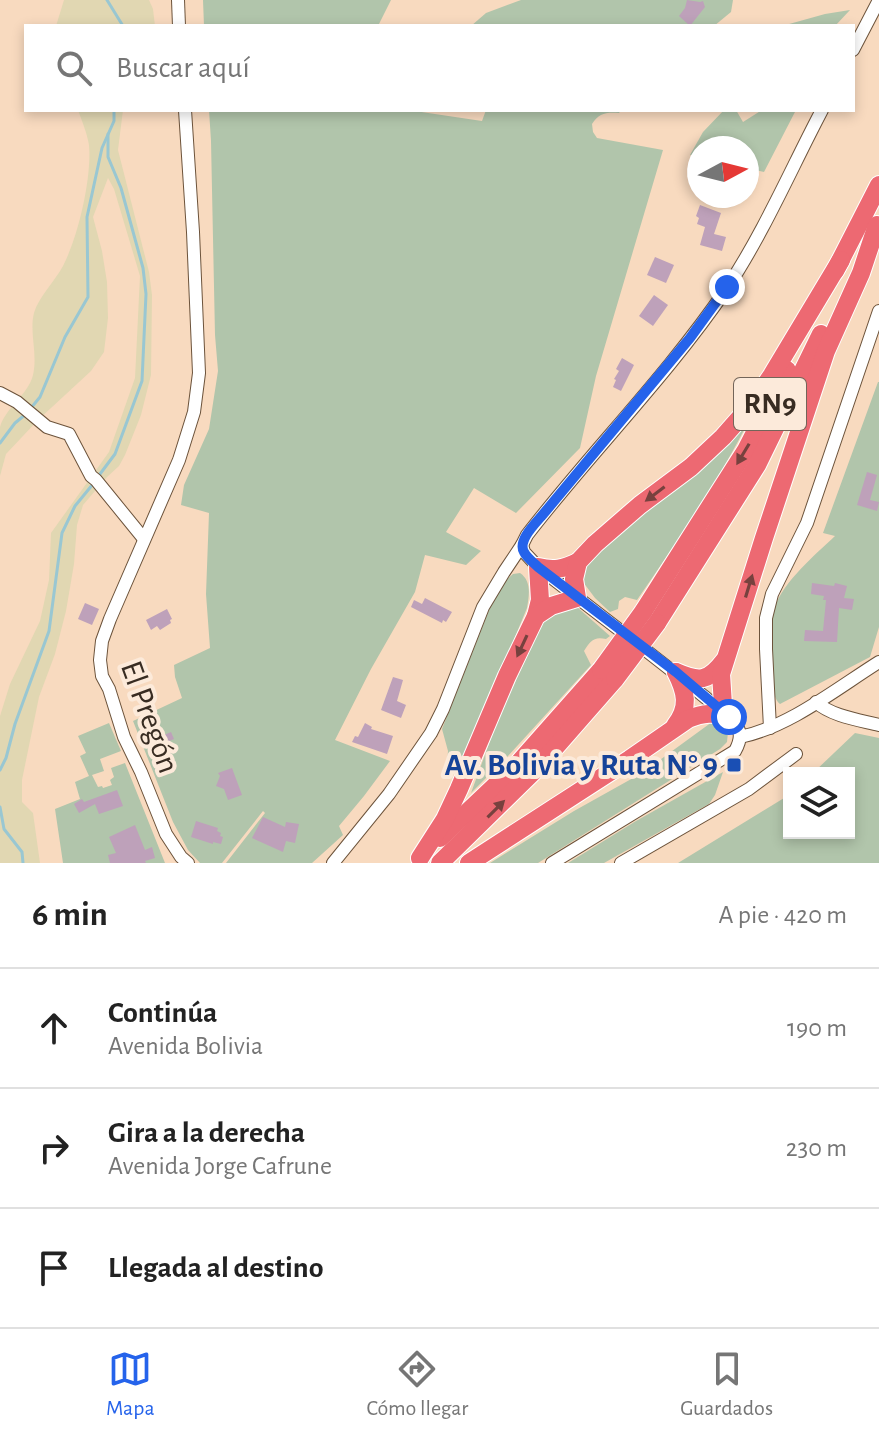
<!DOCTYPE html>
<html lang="es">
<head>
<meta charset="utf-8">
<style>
  :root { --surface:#fff; --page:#f6f6f6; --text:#222; --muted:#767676; --line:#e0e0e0; --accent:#2563eb }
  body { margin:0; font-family:"Alegreya Sans",sans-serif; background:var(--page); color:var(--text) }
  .controls { position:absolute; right:24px; bottom:24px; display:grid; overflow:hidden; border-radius:0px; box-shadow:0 4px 12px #0003 }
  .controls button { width:72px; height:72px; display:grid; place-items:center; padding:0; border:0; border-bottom:2px solid var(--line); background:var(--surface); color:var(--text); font:40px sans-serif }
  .compass { position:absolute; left:687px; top:136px; width:72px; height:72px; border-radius:50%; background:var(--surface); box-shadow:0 4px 12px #0003; rotate:83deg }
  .stop { position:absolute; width:24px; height:24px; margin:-18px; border:6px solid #2563eb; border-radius:50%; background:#fff }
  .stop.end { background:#2563eb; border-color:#fff; box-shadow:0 2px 8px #0008 }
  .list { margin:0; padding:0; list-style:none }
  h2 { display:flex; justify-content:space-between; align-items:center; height:104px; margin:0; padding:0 32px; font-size:34px }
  h2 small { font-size:26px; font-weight:400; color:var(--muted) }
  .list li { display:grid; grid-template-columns:52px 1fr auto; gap:24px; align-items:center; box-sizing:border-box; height:120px; padding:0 32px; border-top:2px solid var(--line) }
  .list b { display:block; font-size:30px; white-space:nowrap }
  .list p { margin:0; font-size:26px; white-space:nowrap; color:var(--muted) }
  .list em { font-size:26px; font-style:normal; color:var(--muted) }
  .icon { flex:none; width:44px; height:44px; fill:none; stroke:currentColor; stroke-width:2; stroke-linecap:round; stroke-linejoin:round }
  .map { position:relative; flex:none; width:879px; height:863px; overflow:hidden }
  .search { position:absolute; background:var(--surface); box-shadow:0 4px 12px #0003; left:24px; right:24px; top:24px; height:88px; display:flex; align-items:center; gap:20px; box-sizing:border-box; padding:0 28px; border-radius:0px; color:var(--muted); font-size:30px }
  .sheet { height:464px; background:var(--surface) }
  nav { display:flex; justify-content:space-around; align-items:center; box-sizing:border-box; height:112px; border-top:2px solid var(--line); background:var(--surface); font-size:22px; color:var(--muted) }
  nav a { display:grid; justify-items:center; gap:4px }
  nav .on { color:var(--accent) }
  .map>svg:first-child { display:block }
  .green { fill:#b1c5ab }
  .sand { fill:#e1d7b2 }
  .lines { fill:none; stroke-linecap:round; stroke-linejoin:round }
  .stream { stroke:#99c7d2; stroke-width:3 }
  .building { fill:#bea1ba }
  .minor-casing { stroke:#6c533b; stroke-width:14 }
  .highway-casing { stroke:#fff; stroke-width:20 }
  .minor { stroke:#fff; stroke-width:12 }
  .highway { stroke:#ed6972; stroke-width:18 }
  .highway-bridge-casing { stroke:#fff; stroke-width:20; stroke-linecap:butt }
  .highway-bridge { stroke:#ed6972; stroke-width:18 }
  .oneway { fill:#77413e }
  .route { stroke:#2563eb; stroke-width:10 }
  .transit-dot { fill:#1a4fb4; stroke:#fceada; stroke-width:3 }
  .labels { text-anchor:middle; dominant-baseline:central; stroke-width:8; stroke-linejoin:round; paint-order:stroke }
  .shield { fill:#fceada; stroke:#736559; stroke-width:2 }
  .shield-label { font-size:30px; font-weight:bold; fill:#382c22 }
  .street-label { font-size:32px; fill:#382c22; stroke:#fceada }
  .transit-label { font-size:32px; font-weight:bold; fill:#164399; stroke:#fceada; text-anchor:end }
</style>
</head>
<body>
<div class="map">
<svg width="879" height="863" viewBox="0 0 879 863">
  <rect width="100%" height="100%" fill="#f8dabf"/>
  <g class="green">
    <path d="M 203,0 L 391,0 L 378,26 L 204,26 Z"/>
    <path d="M 521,0 L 733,0 L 731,12 L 714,26 L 471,26 L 486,13 Z"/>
    <path d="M 850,10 L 835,26 L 782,26 L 825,14 Z"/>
    <path d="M 209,110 L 408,110 L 482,121 L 486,110 L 621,110 L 619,113 C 606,112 599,113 592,124 L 593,132 L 597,138 L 663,150 L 596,376 L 580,448 L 516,513 L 474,488 L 446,532 L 481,551 L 466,565 L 425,555 L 415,592 L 371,669 L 335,740 L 390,761 L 364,796 L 339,826 L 343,835 L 312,863 L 226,863 L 265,813 L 263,811 L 222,863 L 200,863 L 188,850 L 173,822 L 133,721 L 182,698 L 175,677 L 174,665 L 210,648 L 206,594 L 209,513 L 181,505 L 184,485 L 209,429 L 218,371 L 215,335 L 211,141 Z"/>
    <path d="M 724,110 L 736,110 L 743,122 L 762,110 L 796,110 L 764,172 L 747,168 L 747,148 L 699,148 L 699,157 L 690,155 L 703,132 Z"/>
    <path d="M 878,382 L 879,382 L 879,627 L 870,657 L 780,704 C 771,696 773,681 772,669 C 772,649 769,627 775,607 C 783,582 815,555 835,536 L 823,533 Z"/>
    <path d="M 752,414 C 720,480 678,540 637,600 L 625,597 L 619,601 L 618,609 L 610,612 L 595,598 L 583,582 L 584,567 L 618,531 L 675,489 L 717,455 Z"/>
    <path d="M 520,573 C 532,581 529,596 527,608 L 460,770 L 447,764 L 448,751 L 442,729 L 491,605 L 505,581 L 513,574 Z"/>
    <path d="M 577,607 L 610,636 L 606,639 C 594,636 590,641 584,651 L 591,665 L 508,756 L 471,793 L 498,719 L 542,624 L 548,615 Z"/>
    <path d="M 712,722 L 722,724 L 728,732 L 727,742 L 720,749 L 538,863 L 490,863 L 574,811 L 642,773 Z"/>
    <path d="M 109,723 L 121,751 L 100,759 L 104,771 L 92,775 L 98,787 L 102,786 L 103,788 L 112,785 L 110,780 L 114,777 L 111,768 L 125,763 L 165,863 L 63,863 L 55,809 L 80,799 L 75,782 L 89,776 L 80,756 L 86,753 L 78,736 Z"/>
    <path d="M 855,733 L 879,738 L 879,863 L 678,863 L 789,795 L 789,833 L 849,833 L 849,773 L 813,773 Z"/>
    <path d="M 723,772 L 715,795 L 709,804 L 604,863 L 568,863 L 636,821 Z"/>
  </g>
  <g class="sand">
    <path d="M 64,0 L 149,0 L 153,9 L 155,26 L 56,26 Z"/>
    <path d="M 78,110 L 123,110 L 118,150 L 149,272 L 152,295 L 151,375 L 141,415 L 125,455 L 119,466 L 107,477 L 83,505 L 77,525 L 74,564 L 66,611 L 55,654 L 39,697 L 22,780 L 22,802 L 33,813 L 40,863 L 0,863 L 0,716 L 10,684 L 40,621 L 49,580 L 51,533 L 109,452 L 135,378 L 140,276 L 114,189 L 108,178 L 93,217 L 102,251 L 107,282 L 108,318 L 104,352 L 91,371 L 38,420 L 6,454 L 0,476 C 0,464 0,436 0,427 C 6,407 28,395 33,375 C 38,354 29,333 34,313 C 38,298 55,281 63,266 C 78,237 92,178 89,145 C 87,133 82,121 78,110 Z"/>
  </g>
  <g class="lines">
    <g class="stream">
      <path d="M 107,0 L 123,26"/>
      <path d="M 31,408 L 40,397 L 65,337 L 88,297 L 87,217 L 102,148 L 114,121 L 114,110"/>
      <path d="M 0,443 L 15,423 L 26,414"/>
      <path d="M 97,478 L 115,454 L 142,381 L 146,294 L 143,268 L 121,188 L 108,157 L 108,134"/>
      <path d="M 0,770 L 6,758 L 15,724 L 49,631 L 62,533 L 75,506 L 93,484"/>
      <path d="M 0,807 L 4,829 L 22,852 L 23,863"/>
    </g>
  </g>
  <g class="building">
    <path d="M 687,0 L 700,2 L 703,1 L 705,7 L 690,26 L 679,16 L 685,8 Z"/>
    <path d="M 700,205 L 721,213 L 714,234 L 726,237 L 722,251 L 700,245 L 705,227 L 697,224 L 699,218 L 696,216 Z"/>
    <path d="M 655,257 L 674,265 L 666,283 L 647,275 Z"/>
    <path d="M 654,295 L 668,305 L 653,326 L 639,316 Z"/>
    <path d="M 622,358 L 634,365 L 621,391 L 613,387 L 616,380 L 614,379 L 619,371 L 616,369 Z"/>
    <path d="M 867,472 L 877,475 L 870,500 L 879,502 L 877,511 L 857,505 Z"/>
    <path d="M 812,583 L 834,586 L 835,583 L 847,586 L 844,598 L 854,599 L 852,610 L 839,608 L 837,642 L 804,641 L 805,630 L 823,631 L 826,600 L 823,600 L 824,596 L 811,594 Z"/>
    <path d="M 425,598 L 452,612 L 446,622 L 443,620 L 442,623 L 411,607 L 414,600 L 422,604 Z"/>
    <path d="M 85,603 L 99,609 L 92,625 L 78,619 Z"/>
    <path d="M 167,609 L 172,619 L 170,620 L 171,623 L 160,630 L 157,626 L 151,630 L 146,620 Z"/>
    <path d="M 393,677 L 403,680 L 397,701 L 406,705 L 401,718 L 381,710 Z"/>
    <path d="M 365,723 L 372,727 L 371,729 L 393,736 L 387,754 L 352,742 L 355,736 L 358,737 Z"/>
    <path d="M 171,732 L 174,739 L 169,741 L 173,751 L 170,752 L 172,758 L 159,765 L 156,764 L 148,742 Z"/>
    <path d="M 232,768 L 242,795 L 228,800 L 224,789 L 216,786 L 220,776 L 218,773 Z"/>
    <path d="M 117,790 L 123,806 L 99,814 L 95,804 L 79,813 L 74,804 L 82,799 L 84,802 Z"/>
    <path d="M 263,817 L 285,827 L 286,822 L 299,824 L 295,843 L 286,841 L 283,852 L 252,838 Z"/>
    <path d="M 196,821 L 218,828 L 217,831 L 221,833 L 220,836 L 223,837 L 221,844 L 213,842 L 213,844 L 191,837 Z"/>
    <path d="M 135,825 L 145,850 L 152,847 L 155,858 L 145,861 L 146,863 L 110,863 L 108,855 L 116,853 L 109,837 Z"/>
  </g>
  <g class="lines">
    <defs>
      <g id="minor">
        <path d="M 178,0 L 179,26"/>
        <path d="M 853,50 L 879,0"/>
        <path d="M 185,110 L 193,232 L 199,373 L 194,412 L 179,460 L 110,619 L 102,641 L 100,660 L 102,676 L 109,689 L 124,737 L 141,772 L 166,834 L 181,857 L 188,863"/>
        <path d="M 0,393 L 17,402 L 47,427 L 69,434 L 91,476 L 96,480 L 144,539"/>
        <path d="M 522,545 L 524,552 L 538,567 C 594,611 651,653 706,698 C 716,707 732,715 738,728 C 742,736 739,744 735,751 L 552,863"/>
        <path d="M 816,702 C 831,716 859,720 879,725"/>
        <path d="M 770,728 L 766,649 L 766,618 L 772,594 L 807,523 L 879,311"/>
        <path d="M 740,737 C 789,727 836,689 879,662"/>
        <path d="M 333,863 L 389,794 L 431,733 L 443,709 L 483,607 L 504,572 L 522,545 L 527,535 C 591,452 668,375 727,288 C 764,232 791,169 822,110"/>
        <path d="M 621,863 L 749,789 L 796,754"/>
      </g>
      <g id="highway">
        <path d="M 835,271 L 879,185"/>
        <path d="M 643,612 L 746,450 L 787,370"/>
        <path d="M 536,616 L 540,600 L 538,567 C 554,571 563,569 578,562"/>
        <path d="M 657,623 L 757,465 L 821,334"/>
        <path d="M 676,672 C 699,682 708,682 724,661"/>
        <path d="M 729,717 L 723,705 L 721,674 L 764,538 L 826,351 L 861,273 L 877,225"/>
        <path d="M 675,726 C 690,707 686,692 676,672"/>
        <path d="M 440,838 L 516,766 L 601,670"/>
        <path d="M 420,858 L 445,819 L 459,789 L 507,676 L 536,616 L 551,606 L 577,598 L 574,579 L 578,562 L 595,544 L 640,505 L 691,467 L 723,437 L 753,403 L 772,375 L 841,260"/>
        <path d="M 440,863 L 538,767 L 615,679"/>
        <path d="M 469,863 L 630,759 L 688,719 C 703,713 714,712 729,717"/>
      </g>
    </defs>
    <use href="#minor" class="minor-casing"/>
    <use href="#highway" class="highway-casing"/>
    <use href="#minor" class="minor"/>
    <use href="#highway" class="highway"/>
    <defs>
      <g id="highway-bridge">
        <path d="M 601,670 L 643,612"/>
        <path d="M 615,679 L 657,623"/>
      </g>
    </defs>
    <use href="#highway-bridge" class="highway-bridge-casing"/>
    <use href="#highway-bridge" class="highway-bridge"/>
  </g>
  <defs><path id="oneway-solid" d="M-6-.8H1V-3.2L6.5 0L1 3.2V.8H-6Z" transform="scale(2)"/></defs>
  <g class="oneway">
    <use href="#oneway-solid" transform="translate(743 454) rotate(121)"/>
    <use href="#oneway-solid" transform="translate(655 494) rotate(143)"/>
    <use href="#oneway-solid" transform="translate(749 586) rotate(-73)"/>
    <use href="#oneway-solid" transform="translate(522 646) rotate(115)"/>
    <use href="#oneway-solid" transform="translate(496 809) rotate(-45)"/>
  </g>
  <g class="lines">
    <path class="route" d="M 727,287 L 690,338 L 545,512 C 537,522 517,540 524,552 C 527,558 534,563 538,567 L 676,672 L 729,717"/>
  </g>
  <rect class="transit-dot" x="726" y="757" width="16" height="16" rx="4"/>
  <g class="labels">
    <rect class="shield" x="734" y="378" width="72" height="52" rx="6"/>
    <g class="shield-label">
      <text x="770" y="404">RN9</text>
    </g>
    <g class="street-label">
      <text transform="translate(150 717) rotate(70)">El Pregón</text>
    </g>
    <g class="transit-label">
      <text x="718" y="765">Av. Bolivia y Ruta N° 9</text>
    </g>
  </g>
</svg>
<div class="controls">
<button><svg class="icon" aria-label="layers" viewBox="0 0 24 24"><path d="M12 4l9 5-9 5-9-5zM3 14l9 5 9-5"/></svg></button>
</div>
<svg class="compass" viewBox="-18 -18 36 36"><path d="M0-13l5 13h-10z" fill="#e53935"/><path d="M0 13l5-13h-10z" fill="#767676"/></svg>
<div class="stop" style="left:729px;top:717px"></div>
<div class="stop end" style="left:727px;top:287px"></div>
<div class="search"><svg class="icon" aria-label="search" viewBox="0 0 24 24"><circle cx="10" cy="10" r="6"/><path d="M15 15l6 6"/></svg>Buscar aquí</div>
</div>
<section class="sheet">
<h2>6 min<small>A pie · 420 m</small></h2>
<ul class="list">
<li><svg class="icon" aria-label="ahead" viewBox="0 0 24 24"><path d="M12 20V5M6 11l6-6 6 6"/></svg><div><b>Continúa</b><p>Avenida Bolivia</p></div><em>190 m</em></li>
<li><svg class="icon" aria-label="right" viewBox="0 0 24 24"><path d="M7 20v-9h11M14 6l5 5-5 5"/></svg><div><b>Gira a la derecha</b><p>Avenida Jorge Cafrune</p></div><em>230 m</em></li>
<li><svg class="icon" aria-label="arrive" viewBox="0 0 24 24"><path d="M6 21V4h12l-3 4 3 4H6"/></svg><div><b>Llegada al destino</b></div></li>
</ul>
</section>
<nav>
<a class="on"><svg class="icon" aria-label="map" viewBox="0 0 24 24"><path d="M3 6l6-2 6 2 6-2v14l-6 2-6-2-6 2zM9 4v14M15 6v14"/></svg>Mapa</a>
<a><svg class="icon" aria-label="directions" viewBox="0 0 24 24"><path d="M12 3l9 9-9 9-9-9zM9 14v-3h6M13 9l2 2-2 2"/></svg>Cómo llegar</a>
<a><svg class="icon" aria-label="saved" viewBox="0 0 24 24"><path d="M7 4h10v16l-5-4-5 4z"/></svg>Guardados</a>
</nav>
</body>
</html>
